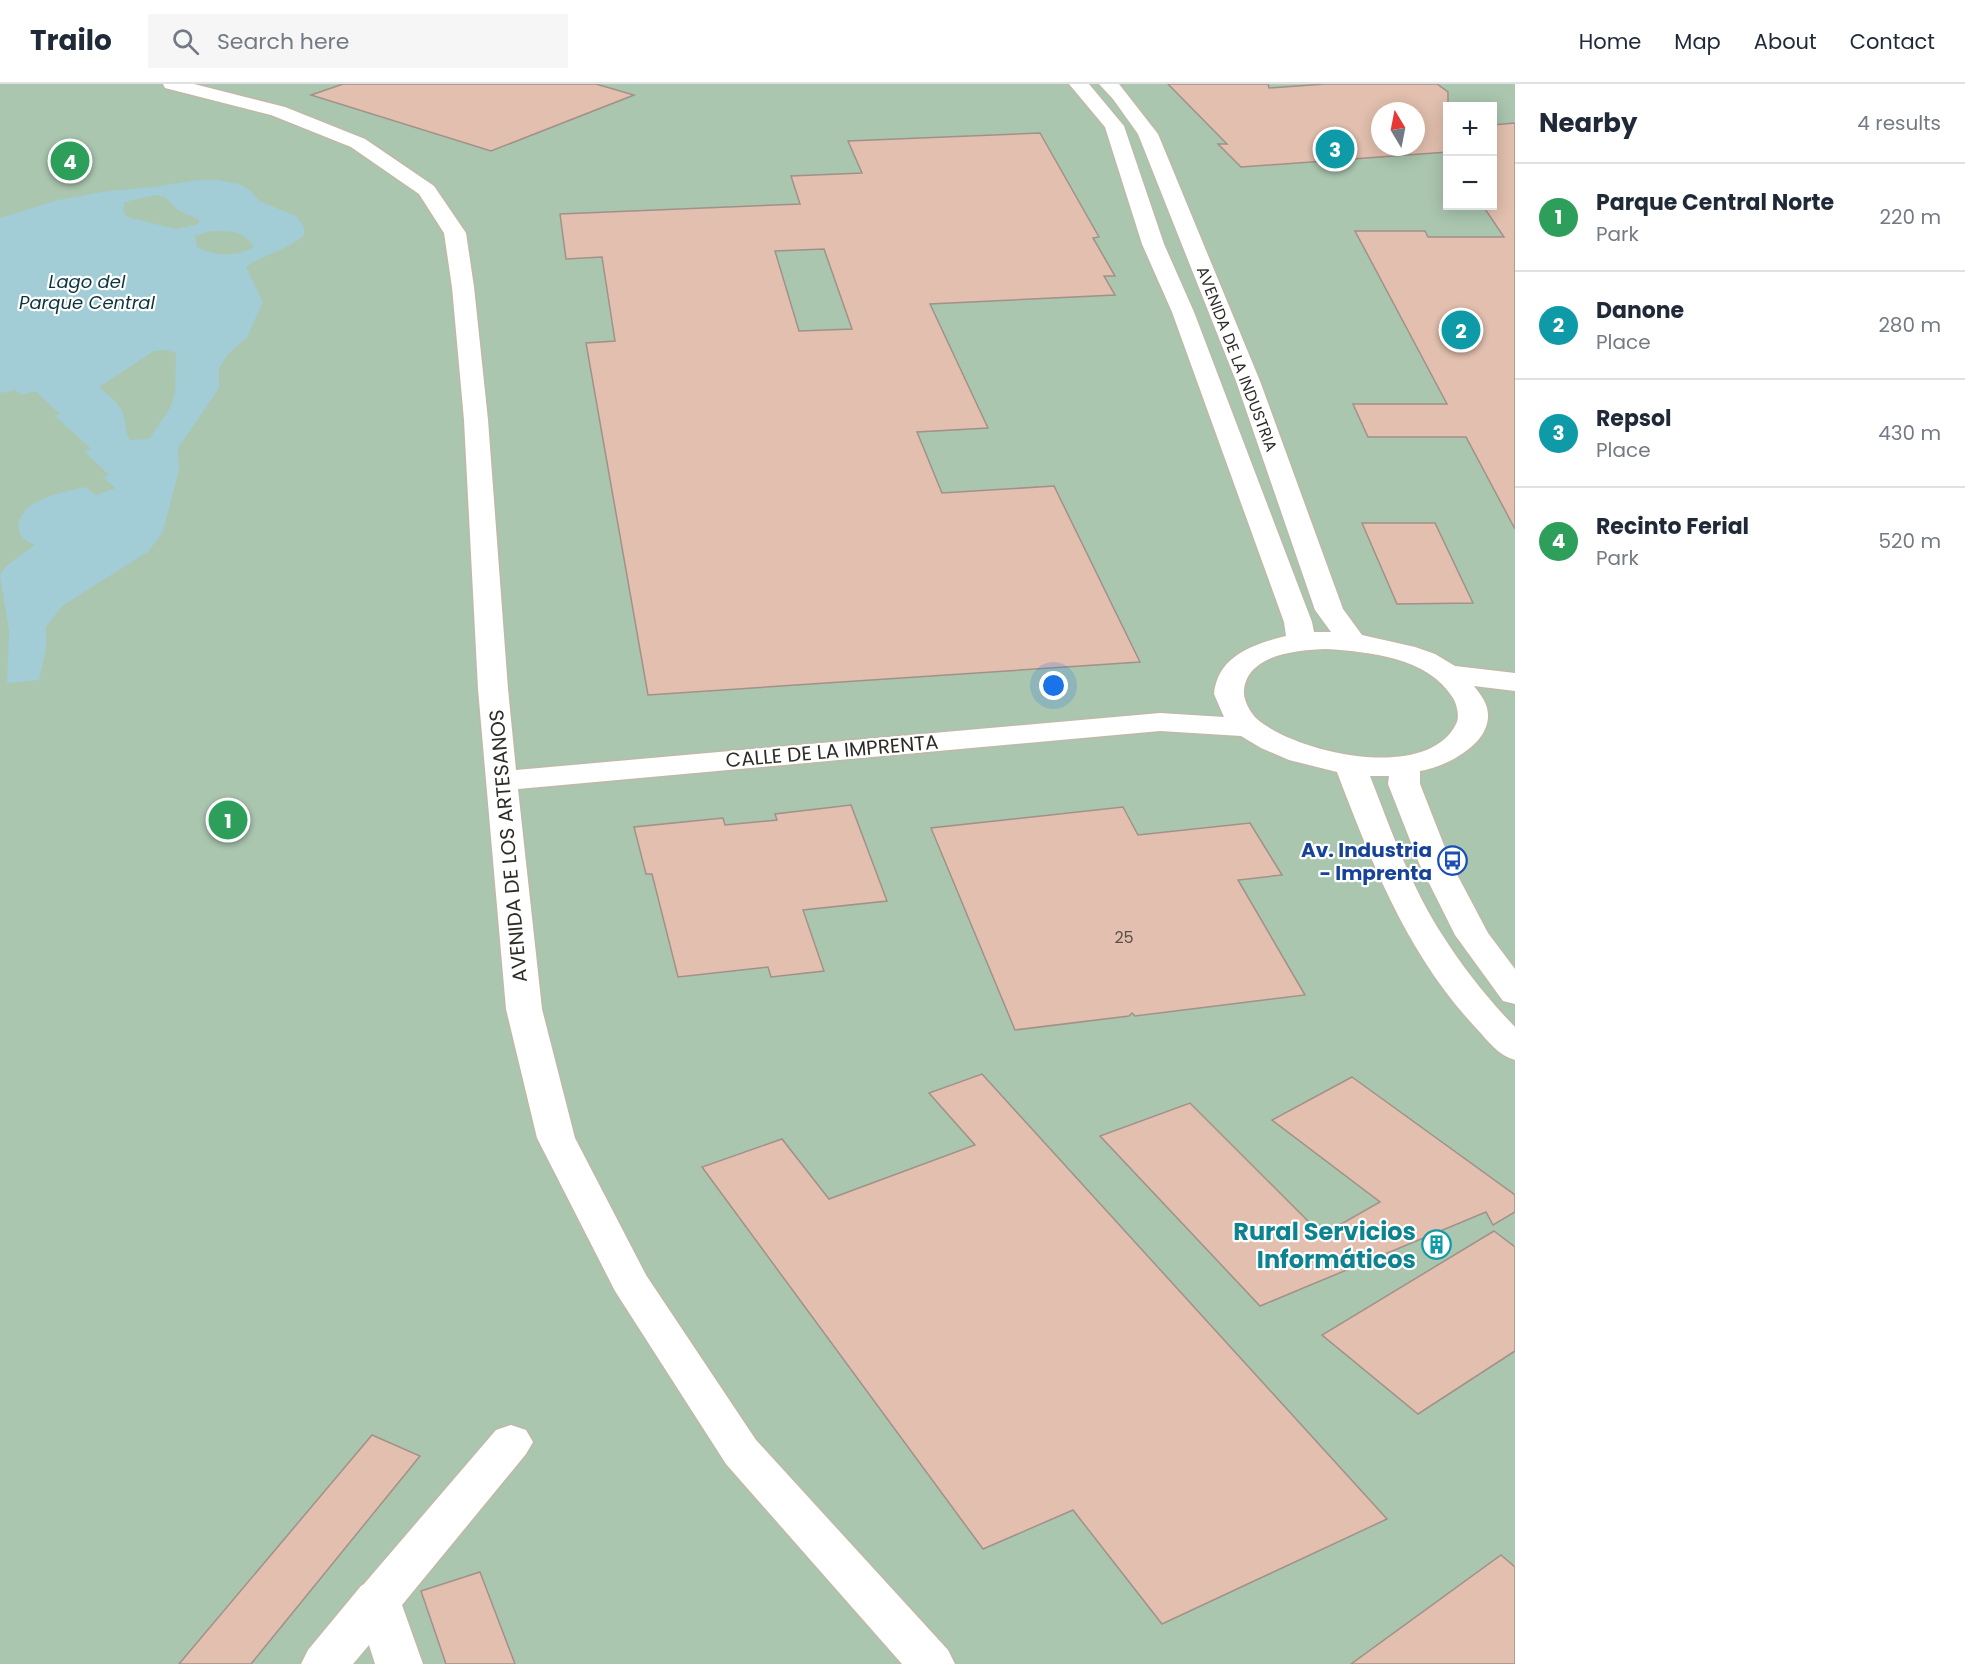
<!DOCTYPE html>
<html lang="en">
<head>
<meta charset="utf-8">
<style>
  :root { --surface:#fff; --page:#f6f6f7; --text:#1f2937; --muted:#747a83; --line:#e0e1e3; --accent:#111827 }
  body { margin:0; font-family:Poppins,sans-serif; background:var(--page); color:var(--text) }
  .controls { position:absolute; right:18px; top:18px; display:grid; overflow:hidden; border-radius:0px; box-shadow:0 3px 15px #0003 }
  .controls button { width:54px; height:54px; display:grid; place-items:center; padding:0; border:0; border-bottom:2px solid var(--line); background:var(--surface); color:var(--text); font:30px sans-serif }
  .compass { position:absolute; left:1371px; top:18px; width:54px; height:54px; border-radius:50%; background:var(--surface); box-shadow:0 3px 15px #0003; rotate:350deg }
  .you { position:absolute; left:1054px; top:602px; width:21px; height:21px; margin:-15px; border:4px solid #fff; border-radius:50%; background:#1a73e8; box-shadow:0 0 0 9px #1a73e833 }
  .badge { display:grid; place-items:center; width:39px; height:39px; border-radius:50%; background:var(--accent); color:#fff; font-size:20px; font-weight:700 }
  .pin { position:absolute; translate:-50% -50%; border:3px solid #fff; box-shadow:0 2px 6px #0006 }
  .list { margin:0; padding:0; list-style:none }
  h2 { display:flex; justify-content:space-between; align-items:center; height:78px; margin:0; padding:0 24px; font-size:26px }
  h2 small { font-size:20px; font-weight:400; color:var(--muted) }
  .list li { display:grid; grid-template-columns:39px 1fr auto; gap:18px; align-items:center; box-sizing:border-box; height:108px; padding:0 24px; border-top:2px solid var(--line) }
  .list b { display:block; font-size:22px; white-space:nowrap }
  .list p { margin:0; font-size:20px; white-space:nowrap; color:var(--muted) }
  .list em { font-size:20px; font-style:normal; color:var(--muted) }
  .icon { flex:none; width:33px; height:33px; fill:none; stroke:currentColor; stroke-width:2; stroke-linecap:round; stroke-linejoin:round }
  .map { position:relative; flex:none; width:1515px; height:1580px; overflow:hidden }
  header { display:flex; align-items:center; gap:36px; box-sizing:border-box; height:84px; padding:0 30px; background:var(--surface); border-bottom:2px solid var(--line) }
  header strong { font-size:28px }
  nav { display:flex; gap:33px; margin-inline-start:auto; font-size:21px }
  .search { width:420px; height:54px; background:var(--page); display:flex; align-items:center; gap:15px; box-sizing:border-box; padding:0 21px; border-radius:0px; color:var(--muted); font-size:22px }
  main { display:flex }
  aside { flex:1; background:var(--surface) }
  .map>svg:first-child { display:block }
  .green { fill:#aac6af; fill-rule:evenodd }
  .water { fill:#a2ccd6; fill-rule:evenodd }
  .building { fill:#e2bfae; stroke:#a29189; stroke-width:1.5; fill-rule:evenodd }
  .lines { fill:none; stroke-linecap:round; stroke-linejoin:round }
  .minor-casing { stroke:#bfb9a8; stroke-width:3 }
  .minor { fill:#fff; fill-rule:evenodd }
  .labels { text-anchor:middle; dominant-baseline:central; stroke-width:4.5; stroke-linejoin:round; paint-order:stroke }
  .far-street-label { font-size:16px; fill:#2e2c26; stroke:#fff }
  .number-label { font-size:16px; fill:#5b5148 }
  .far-water-label { font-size:18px; font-style:italic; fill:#0b343c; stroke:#fff }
  .street-label { font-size:20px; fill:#2e2c26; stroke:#fff }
  .transit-label { font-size:20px; font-weight:bold; fill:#164399; stroke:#fff; text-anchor:end }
  .near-culture-label { font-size:24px; font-weight:bold; fill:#0d838f; stroke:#fff; text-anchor:end }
</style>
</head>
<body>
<header>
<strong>Trailo</strong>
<div class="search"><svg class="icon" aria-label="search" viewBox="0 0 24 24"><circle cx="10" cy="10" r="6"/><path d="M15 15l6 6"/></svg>Search here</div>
<nav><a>Home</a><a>Map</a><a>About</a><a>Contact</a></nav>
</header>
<main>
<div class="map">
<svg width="1515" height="1580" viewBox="0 0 1515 1580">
  <rect width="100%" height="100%" fill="#e7e2d0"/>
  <path class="green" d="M 0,0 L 1515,0 L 1515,1580 L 0,1580 ZM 1448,22 L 1492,22 L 1492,122 L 1448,122 ZM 1380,27 L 1416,27 L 1416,63 L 1380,63 Z"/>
  <path class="water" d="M 199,96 L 217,96 L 239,100 L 251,107 L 259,117 L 296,132 L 304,143 L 304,151 C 286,167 264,170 246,183 L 263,218 L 247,253 L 228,270 L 219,285 L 219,304 L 178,364 L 179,386 L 163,447 L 149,467 L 62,522 L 46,543 L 46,565 L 39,596 L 7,599 L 9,547 L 0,491 L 6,482 L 35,461 C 28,458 20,454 19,446 C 15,416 64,408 85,403 L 96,411 L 116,404 L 103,394 L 109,391 L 84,367 L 91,365 L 55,332 L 60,330 L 35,307 L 22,311 L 15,306 L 3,309 L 0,307 L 0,134 L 58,116 L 109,107 L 153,103 ZM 156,111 L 165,113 L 178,126 L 199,136 L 199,140 L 176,145 L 127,133 L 123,126 L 125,118 ZM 211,147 C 231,148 242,145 254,163 C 236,173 216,173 197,163 L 195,152 ZM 166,266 L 176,269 L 175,309 L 170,324 L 149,355 L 130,356 C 124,348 127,342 124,333 C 121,319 108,312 99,303 L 154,267 Z"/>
  <g class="building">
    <path d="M 343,0 L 596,0 L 634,11 L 491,67 L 311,11 Z"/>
    <path d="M 1168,0 L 1268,0 L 1269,4 L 1325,0 L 1437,0 L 1448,8 L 1448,68 L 1241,83 L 1218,60 L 1227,60 ZM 1380,27 L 1416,27 L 1416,63 L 1380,63 Z"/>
    <path d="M 1515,39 L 1515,445 L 1466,353 L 1368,353 L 1353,320 L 1447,320 L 1355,147 L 1425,147 L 1428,153 L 1504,153 L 1483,122 L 1492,122 L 1492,41 Z"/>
    <path d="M 1040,49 L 1099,153 L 1093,154 L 1115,192 L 1104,192 L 1115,211 L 930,220 L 988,344 L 917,348 L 942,409 L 1054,402 L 1140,578 L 648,611 L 586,259 L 615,257 L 602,173 L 566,175 L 560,130 L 800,120 L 791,92 L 862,89 L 848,57 ZM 824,165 L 852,245 L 799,247 L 775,167 Z"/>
    <path d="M 1362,439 L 1435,439 L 1473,519 L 1397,520 Z"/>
    <path d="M 851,721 L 887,817 L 803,826 L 824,887 L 771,893 L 768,883 L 678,893 L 652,790 L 646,790 L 634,743 L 723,734 L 725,741 L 777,736 L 775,730 Z"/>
    <path d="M 1123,723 L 1138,751 L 1250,739 L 1282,791 L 1238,796 L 1305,911 L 1135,932 L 1132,929 L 1129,932 L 1015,946 L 931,744 Z"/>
    <path d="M 982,990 L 1387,1435 L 1162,1540 L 1073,1426 L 983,1465 L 702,1083 L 782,1055 L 829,1115 L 975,1061 L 929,1009 Z"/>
    <path d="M 1352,993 L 1515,1111 L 1515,1128 L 1493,1141 L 1486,1128 L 1260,1222 L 1100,1052 L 1190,1019 L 1322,1151 L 1380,1118 L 1272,1036 Z"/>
    <path d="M 1494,1147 L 1515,1163 L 1515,1267 L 1418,1330 L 1322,1251 Z"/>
    <path d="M 372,1351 L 420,1372 L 251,1580 L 179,1580 Z"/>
    <path d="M 1501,1471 L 1515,1483 L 1515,1580 L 1351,1580 Z"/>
    <path d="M 480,1488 L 515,1580 L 446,1580 L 421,1507 Z"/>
  </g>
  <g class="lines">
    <defs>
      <g id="minor">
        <path d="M 163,0 L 194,0 L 285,23 L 365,55 L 434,102 L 466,149 L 474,203 L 488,336 L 508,605 L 516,686 L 1160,629 L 1224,633 L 1214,610 C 1218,571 1254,560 1286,552 L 1284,538 L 1172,228 L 1142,160 L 1105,43 L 1069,0 L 1089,0 L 1124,42 L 1164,160 L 1194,228 L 1312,538 L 1314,548 L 1331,548 L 1315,526 L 1236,297 L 1138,50 L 1113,15 L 1099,0 L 1119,0 L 1158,50 L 1260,297 L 1343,525 L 1362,551 L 1415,563 L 1435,570 L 1455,582 L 1515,589 L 1515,607 L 1474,602 C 1481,611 1488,620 1488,631 C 1489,661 1445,683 1420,687 L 1420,700 L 1451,779 L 1488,849 L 1515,885 L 1515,920 L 1503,917 L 1455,851 L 1419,779 L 1388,700 L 1389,692 L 1370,692 C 1391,746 1411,803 1443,852 C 1464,885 1488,915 1515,943 L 1515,976 C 1498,971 1489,958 1477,945 C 1408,872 1372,780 1337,688 L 1289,676 L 1261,664 L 1241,652 L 1160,647 L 518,705 L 542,925 L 575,1054 L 646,1191 L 756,1356 L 948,1566 L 955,1580 L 902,1580 L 726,1380 L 615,1207 L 537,1054 L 506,925 L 478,605 L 464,336 L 452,203 L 444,149 L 419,110 L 351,63 L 271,31 L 165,4 ZM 1326,565 C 1369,568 1428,573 1453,614 C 1457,621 1460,633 1456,640 C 1427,699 1296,669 1257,635 C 1250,628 1243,616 1244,606 C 1248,570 1297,566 1326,565 Z"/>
        <path d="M 511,1341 L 526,1346 L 533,1358 L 526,1370 L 402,1521 L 423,1580 L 375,1580 L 369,1561 L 353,1580 L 301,1580 L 308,1566 L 361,1502 L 364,1500 L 496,1346 Z"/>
      </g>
    </defs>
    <use href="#minor" class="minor-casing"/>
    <use href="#minor" class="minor"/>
  </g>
  <defs>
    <symbol id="bus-ring" viewBox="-11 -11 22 22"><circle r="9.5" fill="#fff" stroke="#1a4fb4" stroke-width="1.5"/><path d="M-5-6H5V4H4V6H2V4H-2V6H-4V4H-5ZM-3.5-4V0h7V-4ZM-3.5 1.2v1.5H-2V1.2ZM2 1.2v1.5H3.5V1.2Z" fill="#1a4fb4"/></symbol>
    <symbol id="building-ring" viewBox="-11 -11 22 22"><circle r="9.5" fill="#fff" stroke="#0f9aa8" stroke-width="1.5"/><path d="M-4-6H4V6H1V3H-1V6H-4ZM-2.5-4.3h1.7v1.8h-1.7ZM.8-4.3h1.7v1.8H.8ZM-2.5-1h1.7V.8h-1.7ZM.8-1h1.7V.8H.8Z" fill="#0f9aa8"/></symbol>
  </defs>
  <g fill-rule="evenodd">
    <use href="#bus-ring" x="1436" y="760" width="33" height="33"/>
    <use href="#building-ring" x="1420" y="1144" width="33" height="33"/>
  </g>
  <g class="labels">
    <g class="far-street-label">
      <text transform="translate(1237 275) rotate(69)">AVENIDA DE LA INDUSTRIA</text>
    </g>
    <g class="number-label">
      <text x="1124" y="853">25</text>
    </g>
    <g class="far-water-label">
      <text x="87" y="197">Lago del<tspan x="87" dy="21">Parque Central</tspan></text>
    </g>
    <g class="street-label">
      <text transform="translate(832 667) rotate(-5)">CALLE DE LA IMPRENTA</text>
      <text transform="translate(508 762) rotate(-95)">AVENIDA DE LOS ARTESANOS</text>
    </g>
    <g class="transit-label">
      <text x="1432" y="766">Av. Industria<tspan x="1432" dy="23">- Imprenta</tspan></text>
    </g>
    <g class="near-culture-label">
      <text x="1416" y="1147">Rural Servicios<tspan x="1416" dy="28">Informáticos</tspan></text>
    </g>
  </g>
</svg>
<div class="controls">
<button>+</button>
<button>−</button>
</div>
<svg class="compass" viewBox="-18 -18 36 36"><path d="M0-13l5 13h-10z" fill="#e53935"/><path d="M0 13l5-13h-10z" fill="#747a83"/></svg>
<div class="you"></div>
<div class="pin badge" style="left:228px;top:736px;background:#2e9e5b">1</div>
<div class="pin badge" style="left:1461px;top:246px;background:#0f9aa8">2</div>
<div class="pin badge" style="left:1335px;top:65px;background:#0f9aa8">3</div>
<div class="pin badge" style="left:70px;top:77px;background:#2e9e5b">4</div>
</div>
<aside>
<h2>Nearby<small>4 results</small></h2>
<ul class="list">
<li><span class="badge" style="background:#2e9e5b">1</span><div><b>Parque Central Norte</b><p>Park</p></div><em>220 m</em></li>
<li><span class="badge" style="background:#0f9aa8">2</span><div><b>Danone</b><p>Place</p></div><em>280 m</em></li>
<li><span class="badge" style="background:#0f9aa8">3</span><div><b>Repsol</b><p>Place</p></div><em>430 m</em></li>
<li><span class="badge" style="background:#2e9e5b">4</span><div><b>Recinto Ferial</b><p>Park</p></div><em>520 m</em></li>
</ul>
</aside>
</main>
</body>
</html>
